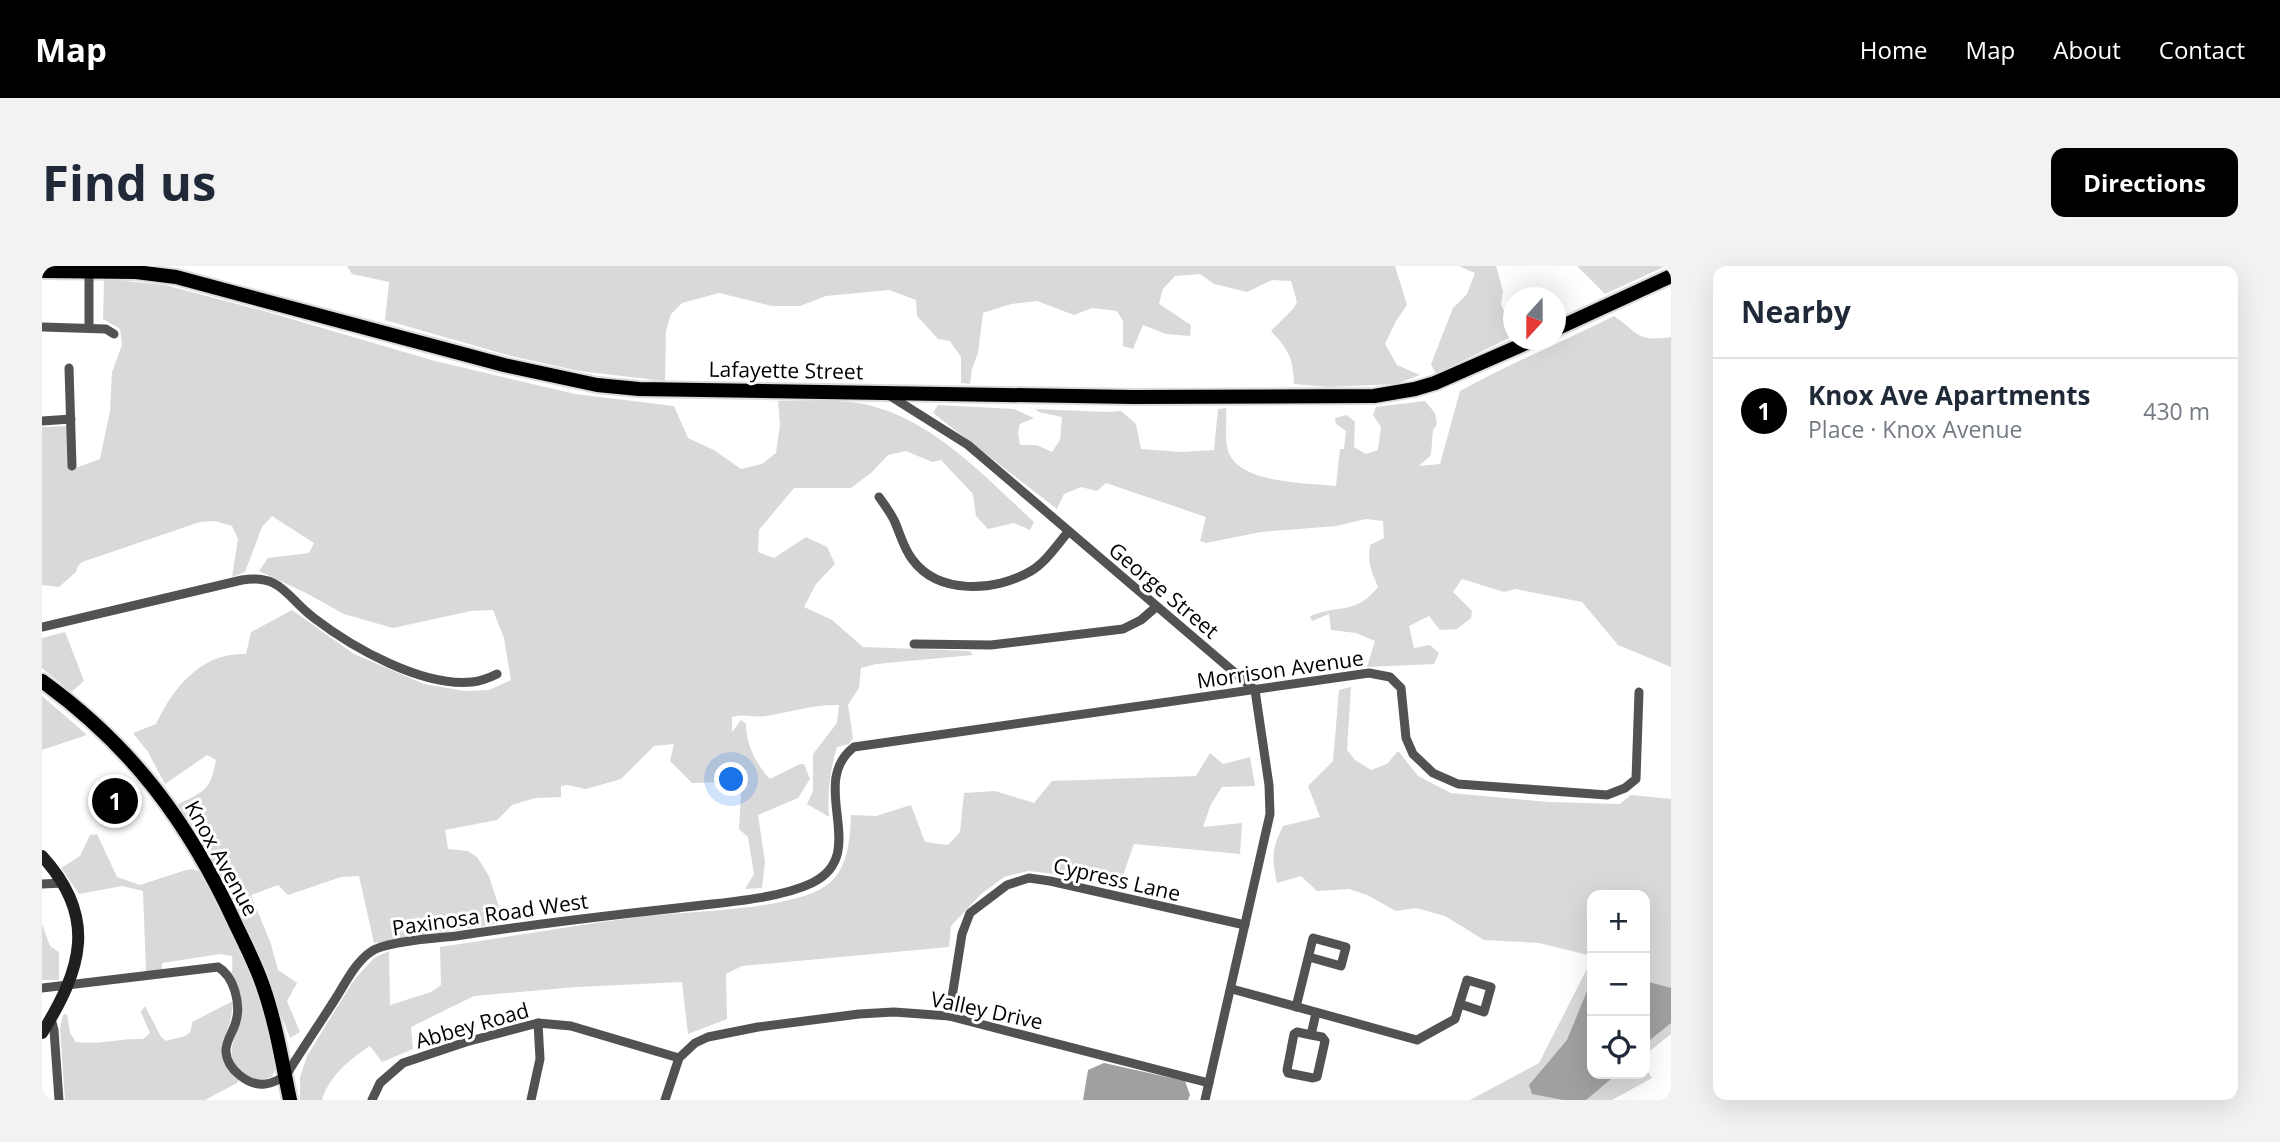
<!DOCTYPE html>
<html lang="en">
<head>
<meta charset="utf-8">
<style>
  :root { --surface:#fff; --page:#f2f2f3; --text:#1f2937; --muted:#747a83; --line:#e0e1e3; --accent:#000 }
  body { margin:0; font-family:"Open Sans",sans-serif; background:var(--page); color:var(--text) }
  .controls { position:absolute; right:21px; bottom:21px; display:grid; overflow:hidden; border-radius:14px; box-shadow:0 7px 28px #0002 }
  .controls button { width:63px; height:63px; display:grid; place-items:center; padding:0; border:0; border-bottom:2px solid var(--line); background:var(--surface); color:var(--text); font:35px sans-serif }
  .compass { position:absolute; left:1461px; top:21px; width:63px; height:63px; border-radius:50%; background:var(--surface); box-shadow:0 7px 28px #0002; rotate:201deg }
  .you { position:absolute; left:690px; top:514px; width:24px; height:24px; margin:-18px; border:5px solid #fff; border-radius:50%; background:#1a73e8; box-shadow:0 0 0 10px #1a73e833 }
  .badge { display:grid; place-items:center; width:46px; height:46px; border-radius:50%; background:var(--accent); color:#fff; font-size:23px; font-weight:700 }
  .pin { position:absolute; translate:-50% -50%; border:4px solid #fff; box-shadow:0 2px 7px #0006 }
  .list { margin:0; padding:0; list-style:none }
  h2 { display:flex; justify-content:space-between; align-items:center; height:91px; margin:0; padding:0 28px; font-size:30px }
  h2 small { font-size:23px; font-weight:400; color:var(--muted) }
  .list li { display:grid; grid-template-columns:46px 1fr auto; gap:21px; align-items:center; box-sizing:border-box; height:105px; padding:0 28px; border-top:2px solid var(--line) }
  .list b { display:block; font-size:26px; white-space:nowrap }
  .list p { margin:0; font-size:23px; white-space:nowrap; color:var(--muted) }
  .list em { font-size:23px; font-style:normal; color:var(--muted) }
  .icon { flex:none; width:38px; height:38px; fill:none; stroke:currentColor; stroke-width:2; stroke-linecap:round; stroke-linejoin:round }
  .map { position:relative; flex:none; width:1629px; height:834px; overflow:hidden; border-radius:14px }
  header { display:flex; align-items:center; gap:42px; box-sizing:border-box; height:98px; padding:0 35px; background:var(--accent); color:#fff }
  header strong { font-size:33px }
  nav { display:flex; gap:38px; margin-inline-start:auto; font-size:24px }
  .intro { display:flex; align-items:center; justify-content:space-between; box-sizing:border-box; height:168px; padding:0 42px }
  h1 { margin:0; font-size:49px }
  .button { padding:18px 32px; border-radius:14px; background:var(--accent); color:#fff; font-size:24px; font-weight:700 }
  main { display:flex; gap:42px; padding:0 42px }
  aside { flex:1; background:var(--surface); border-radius:14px; box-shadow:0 7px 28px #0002 }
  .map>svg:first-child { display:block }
  .green { fill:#d9d9d9 }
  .water { fill:#a0a0a0 }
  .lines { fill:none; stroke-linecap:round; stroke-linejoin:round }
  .primary-casing { stroke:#dbdbdb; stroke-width:18 }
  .street { stroke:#525252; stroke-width:9 }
  .secondary { stroke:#1f1f1f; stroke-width:12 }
  .primary { stroke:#000; stroke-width:14 }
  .labels { text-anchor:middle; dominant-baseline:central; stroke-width:6; stroke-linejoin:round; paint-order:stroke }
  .street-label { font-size:21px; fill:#000; stroke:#fff }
</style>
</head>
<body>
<header>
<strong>Map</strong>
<nav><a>Home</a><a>Map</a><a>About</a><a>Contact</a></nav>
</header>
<div class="intro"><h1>Find us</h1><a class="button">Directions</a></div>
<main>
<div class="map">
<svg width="1629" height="834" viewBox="0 0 1629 834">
  <rect width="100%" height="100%" fill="#fff"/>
  <g class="green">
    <path d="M 305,0 L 1353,0 L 1365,39 L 1354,55 L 1343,78 L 1355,99 L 1378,109 L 1354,118 L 1287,121 L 1252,118 C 1251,92 1247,84 1229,65 L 1251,43 L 1255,36 L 1249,15 L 1230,14 L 1205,26 L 1172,18 L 1158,8 L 1133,10 L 1121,23 L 1117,38 L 1149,59 L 1148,70 L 1124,68 L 1101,59 L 1091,83 L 1081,80 L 1081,55 L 1075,45 L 1050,42 L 1032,49 L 995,35 L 969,38 L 941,47 L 936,87 L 930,103 L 928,118 L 919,117 L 919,91 L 908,75 L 896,73 L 875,50 L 874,34 L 847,24 L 784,30 L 758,40 L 730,40 L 677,27 L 640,37 L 629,48 L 624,65 L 623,115 L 537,105 L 469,90 L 343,54 L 347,16 L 310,8 Z"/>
    <path d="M 1417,0 L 1454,0 L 1461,25 L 1459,39 L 1471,62 L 1471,70 L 1394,108 L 1389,98 L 1411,42 L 1425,28 L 1433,7 Z"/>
    <path d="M 1535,0 L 1624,0 L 1563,28 Z"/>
    <path d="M 62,13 L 123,19 L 222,45 L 393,95 L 533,128 L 632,140 L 646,172 L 672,184 L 699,203 L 720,198 L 734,187 L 738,158 L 736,135 C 763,135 795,133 822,138 C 891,153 942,210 992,256 L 988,264 L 972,257 L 946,263 L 934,250 L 931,228 L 899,194 L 890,196 L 864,185 L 846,189 L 830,206 L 809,222 L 752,222 L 717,264 L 716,286 L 732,292 L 764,271 L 785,281 L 793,298 L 774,318 L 762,341 L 790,354 L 821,381 L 928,385 L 931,389 L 834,398 L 819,402 L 817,422 L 806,439 L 811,472 L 807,478 L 795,481 C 788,504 785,527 787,551 L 765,538 L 771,525 L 771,488 L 795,457 L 797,439 C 772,438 749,446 724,450 C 711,452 704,447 690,451 L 690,466 L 699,454 L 704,458 C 704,479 714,498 728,513 L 758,498 L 762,498 L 768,513 L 756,532 L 716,549 L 723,596 L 720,622 L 703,623 L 712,608 L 706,571 L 697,563 L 699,527 L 694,509 L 687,516 L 650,517 L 628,495 L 632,478 L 612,480 L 579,513 L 544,523 L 525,519 L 519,520 L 519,531 L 493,532 L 470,539 L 455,554 L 403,564 L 406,583 L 426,585 L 435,591 L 447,610 L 457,641 L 454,658 L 332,677 L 317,610 L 299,611 L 246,629 L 236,619 L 209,629 L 229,678 L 236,704 L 255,717 L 245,735 L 258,766 L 248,772 L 206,664 L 182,614 L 135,539 C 162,525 168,526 174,494 L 165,489 L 123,518 L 106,486 L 91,467 L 114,458 C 131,422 159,386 204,388 L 209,366 L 250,344 L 312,388 L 382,418 L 423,425 L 447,424 L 469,414 L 462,372 L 451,344 L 429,345 L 351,362 L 302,348 L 264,327 L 217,305 L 226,292 L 267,287 L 272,277 L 230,250 L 220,261 L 203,306 L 190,311 L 196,273 L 190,260 L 173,255 L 158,256 L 40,296 L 36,300 L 34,306 L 17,321 L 0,319 L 0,161 L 26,160 L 28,204 L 58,193 L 68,145 L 70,106 L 80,79 L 78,63 L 61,53 Z"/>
    <path d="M 1572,50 C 1598,68 1594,76 1629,71 L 1629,401 L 1576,379 L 1540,336 L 1473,323 L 1462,326 L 1420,313 L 1411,326 L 1430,345 L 1429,352 L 1415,363 L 1398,364 L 1387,350 L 1367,360 L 1372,382 L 1388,379 L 1397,387 L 1392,398 L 1325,401 L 1333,375 L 1314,367 L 1289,364 L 1287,348 L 1270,355 L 1268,350 C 1298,338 1314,349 1336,321 C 1330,307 1325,296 1328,279 L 1342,272 L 1341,255 L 1324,253 L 1294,260 L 1219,266 L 1164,277 L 1158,275 L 1164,251 L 1064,217 L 1055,225 L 1039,221 L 1022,228 L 1015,243 L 891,147 L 896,139 L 972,143 L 992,152 L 978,158 L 976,167 L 978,179 L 995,179 L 1010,186 L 1018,174 L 1020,151 L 997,146 L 993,143 L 1064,146 L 1079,145 L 1094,158 L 1099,183 L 1140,186 L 1172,184 L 1176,143 L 1184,142 C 1185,155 1183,168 1185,180 C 1190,218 1265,217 1294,220 L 1298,183 L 1302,183 L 1304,165 L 1294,158 L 1293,152 L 1305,149 L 1313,156 L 1312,181 L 1324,188 L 1336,184 L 1339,161 L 1331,149 L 1334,141 L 1383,135 L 1393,147 L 1395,158 L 1391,164 L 1389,189 L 1377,200 L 1398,198 L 1418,125 C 1468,97 1521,76 1572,50 Z"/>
    <path d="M 23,366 L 42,415 L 29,426 L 0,402 L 0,372 Z"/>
    <path d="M 1309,421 L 1305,484 L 1313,494 L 1329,504 L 1345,498 L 1356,485 L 1376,510 L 1409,527 L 1507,536 L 1578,538 L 1589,529 L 1629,533 L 1629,768 L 1603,789 L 1603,629 L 1550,629 L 1550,690 L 1497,677 L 1442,674 L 1403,650 L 1374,642 L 1354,645 L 1325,629 L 1307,623 L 1275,625 L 1259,610 L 1235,617 C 1230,592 1229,584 1241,560 L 1278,551 L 1266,520 L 1291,495 L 1297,424 Z"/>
    <path d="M 0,430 L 45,469 L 0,484 Z"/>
    <path d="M 1168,487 L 1181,498 L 1208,491 L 1213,520 L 1180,521 L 1169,538 L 1161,561 L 1200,557 L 1198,588 L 1092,578 L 1079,615 L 986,605 L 962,611 L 938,629 L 909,660 L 907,681 L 700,700 L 684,708 L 685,753 L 646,768 L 640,716 L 535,721 L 432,730 L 369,761 L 371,783 L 340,796 L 328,780 C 308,793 287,810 280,834 L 258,834 L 258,811 L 265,790 L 312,714 L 332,692 L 347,685 L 348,739 L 389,726 L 399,719 L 398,681 C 466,671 535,659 604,650 C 649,645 746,644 782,621 C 806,606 808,575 809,549 L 834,550 L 869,539 L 883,576 L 906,579 L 918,566 L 922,527 L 953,525 L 992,537 L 1010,515 L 1154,510 Z"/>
    <path d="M 55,568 L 75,611 L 98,619 L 144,604 L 151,603 L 158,606 L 181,647 L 218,723 L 234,801 L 230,811 C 220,815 212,814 204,809 C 173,790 202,765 199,738 C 198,728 190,717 190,707 C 190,701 191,696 190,690 L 178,688 L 120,697 L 120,703 L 104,707 L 101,625 L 80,620 L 37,628 L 19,602 L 38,590 L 48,569 Z"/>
    <path d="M 0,658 L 8,680 L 17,686 L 17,714 L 0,714 Z"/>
    <path d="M 1550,693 L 1550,808 L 1603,808 L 1603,801 L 1610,812 L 1570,834 L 1428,834 L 1497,797 Z"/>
    <path d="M 191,735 C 190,772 166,782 197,814 L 195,817 L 163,834 L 23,834 L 18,763 L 21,749 L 25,748 L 28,767 L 34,776 C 56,779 78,772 101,773 L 108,767 L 99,746 L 103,740 L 119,771 L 124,775 C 137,770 150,774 150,756 Z"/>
  </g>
  <g class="water">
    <path d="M 1603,715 L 1629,722 L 1629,757 L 1603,778 Z"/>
    <path d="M 1550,718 L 1550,808 L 1575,808 L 1544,834 L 1521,834 L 1490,828 L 1487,819 L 1525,774 L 1545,725 Z"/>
    <path d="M 1062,797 L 1143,815 L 1148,829 L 1146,834 L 1041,834 L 1046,804 Z"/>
  </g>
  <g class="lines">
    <defs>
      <g id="primary">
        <path d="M 0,5 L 94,6 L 134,11 L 462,99 L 555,119 L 597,123 L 1091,131 L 1332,130 L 1373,123 L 1393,117 L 1491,74"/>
        <path d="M 1514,63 L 1629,10"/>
        <path d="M 0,415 C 90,480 147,557 193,657 C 203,678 214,699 221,720 C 234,757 240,796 248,834"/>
      </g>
    </defs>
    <use href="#primary" class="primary-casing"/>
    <g class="street">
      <path d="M 47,5 L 47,62"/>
      <path d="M 0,61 L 64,63 L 72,68"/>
      <path d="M 27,102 L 30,200"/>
      <path d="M 845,128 L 926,179 L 1213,424 L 1227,519 L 1228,548 L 1163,834"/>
      <path d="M 0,155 L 29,153"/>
      <path d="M 837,231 C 842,238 848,246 852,254 C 858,267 861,281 870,293 C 896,329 953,326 989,305 C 1004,296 1015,279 1026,266"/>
      <path d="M 0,361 L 200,314 C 240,308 244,331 272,352 C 311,382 380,421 430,416 C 439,415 447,412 455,408"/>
      <path d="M 872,378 L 949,379 L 1081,363 L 1099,354 L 1114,341"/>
      <path d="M 0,618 L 21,617"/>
      <path d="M 0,722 L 176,701 C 192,710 199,738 194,755 C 192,765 183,775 184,786 C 185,803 206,820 223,818 C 229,818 237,813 243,811 C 259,785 276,760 292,735 C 303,718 313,696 330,685 C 345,675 395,672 414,670 C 487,659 561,650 635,642 C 674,637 734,634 770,617 C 830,588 764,518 812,481 L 1327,407 L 1348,411 L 1359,422 L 1364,472 L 1371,488 L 1391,507 L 1416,518 L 1565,529 L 1583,522 L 1594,513 L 1597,426"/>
      <path d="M 1190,723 L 1375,774 L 1413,753 L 1425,714 L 1449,721 L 1442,746 L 1418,738"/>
      <path d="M 1254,741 L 1271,672 L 1304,681 L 1299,700 L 1267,691"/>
      <path d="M 907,750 L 920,668 L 928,647 L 965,619 L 987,612 L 1008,615 L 1203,659"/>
      <path d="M 9,753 L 12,764 L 17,834"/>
      <path d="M 1269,769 L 1255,766 L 1252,768 L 1245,804 L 1246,807 L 1271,812 L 1275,811 L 1283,775 L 1280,771 L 1269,769 L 1274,747"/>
      <path d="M 330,834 L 338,817 L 361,797 L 424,776 L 496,757 L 529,760 L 637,792"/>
      <path d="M 489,834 L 498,793 L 496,757"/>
      <path d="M 623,834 L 637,792 L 653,777 L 666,771 L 716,761 L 817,748 L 852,746 L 907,750 L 1167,817"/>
    </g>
    <path class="secondary" d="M 0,590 C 56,651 40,703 0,767"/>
    <use href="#primary" class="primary"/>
  </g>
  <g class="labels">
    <g class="street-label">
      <text transform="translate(744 104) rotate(1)">Lafayette Street</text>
      <text transform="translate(1122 324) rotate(40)">George Street</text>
      <text transform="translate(1238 403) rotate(-8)">Morrison Avenue</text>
      <text transform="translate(180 592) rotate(61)">Knox Avenue</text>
      <text transform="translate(1075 613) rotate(13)">Cypress Lane</text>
      <text transform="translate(448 648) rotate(-8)">Paxinosa Road West</text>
      <text transform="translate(945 744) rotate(12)">Valley Drive</text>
      <text transform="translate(430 759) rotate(-16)">Abbey Road</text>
    </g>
  </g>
</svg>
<div class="controls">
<button>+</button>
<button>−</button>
<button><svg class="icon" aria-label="locate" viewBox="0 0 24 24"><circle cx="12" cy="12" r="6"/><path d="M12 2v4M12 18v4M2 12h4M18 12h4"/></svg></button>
</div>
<svg class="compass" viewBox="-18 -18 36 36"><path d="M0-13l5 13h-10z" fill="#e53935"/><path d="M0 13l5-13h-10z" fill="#747a83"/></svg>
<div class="you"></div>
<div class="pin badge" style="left:73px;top:535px">1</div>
</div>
<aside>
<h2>Nearby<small></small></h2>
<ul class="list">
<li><span class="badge">1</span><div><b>Knox Ave Apartments</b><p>Place · Knox Avenue</p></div><em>430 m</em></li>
</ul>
</aside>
</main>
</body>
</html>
